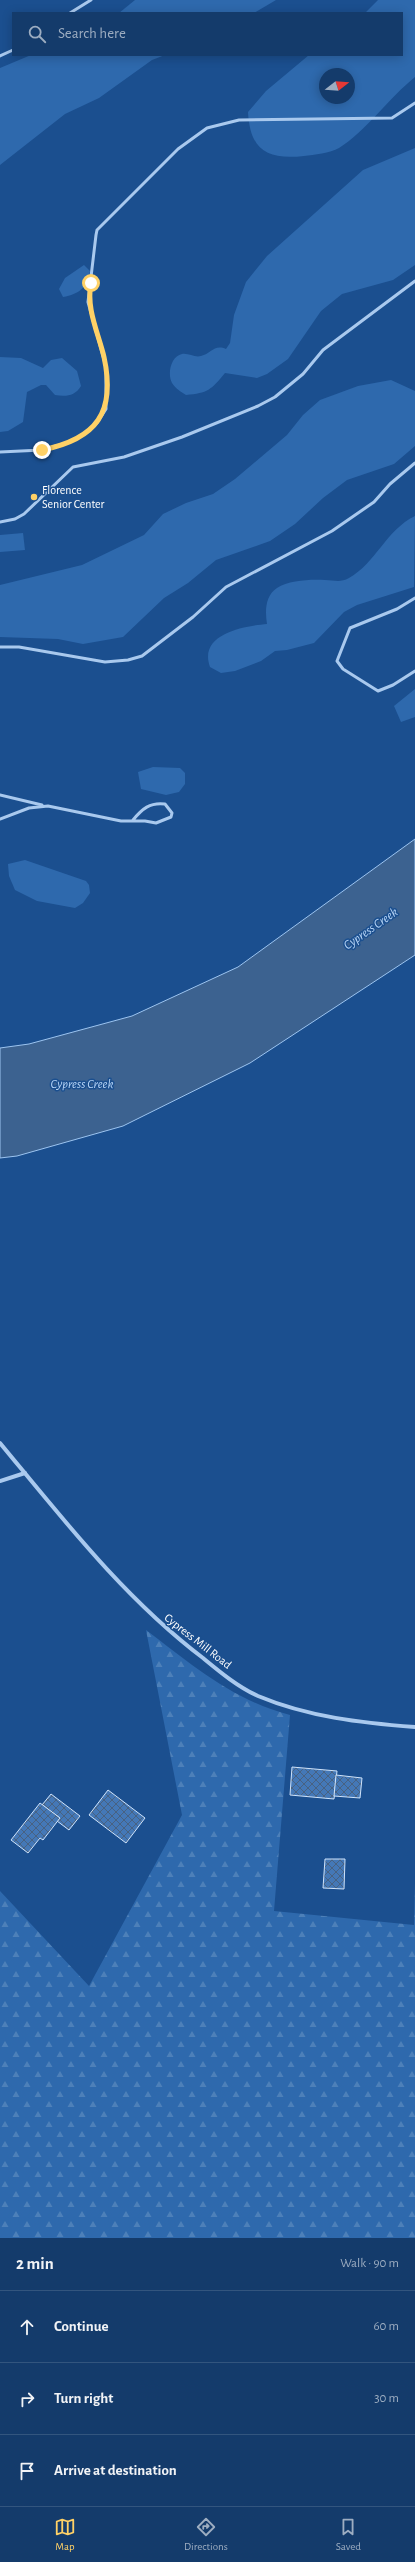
<!DOCTYPE html>
<html lang="en">
<head>
<meta charset="utf-8">
<style>
  :root { --surface:#143b6b; --page:#1d4271; --text:#f1f3f6; --muted:#9dadc1; --line:#33557e; --accent:#ffd166 }
  body { margin:0; font-family:"Alegreya Sans",sans-serif; background:var(--page); color:var(--text) }
  .compass { position:absolute; left:319px; top:68px; width:36px; height:36px; border-radius:50%; background:var(--surface); box-shadow:0 2px 10px #0003; rotate:73deg }
  .stop { position:absolute; width:12px; height:12px; margin:-9px; border:3px solid #ffd166; border-radius:50%; background:#fff }
  .stop.end { background:#ffd166; border-color:#fff; box-shadow:0 1px 4px #0008 }
  .list { margin:0; padding:0; list-style:none }
  h2 { display:flex; justify-content:space-between; align-items:center; height:52px; margin:0; padding:0 16px; font-size:17px }
  h2 small { font-size:13px; font-weight:400; color:var(--muted) }
  .list li { display:grid; grid-template-columns:26px 1fr auto; gap:12px; align-items:center; box-sizing:border-box; height:72px; padding:0 16px; border-top:1px solid var(--line) }
  .list b { display:block; font-size:15px; white-space:nowrap }
  .list em { font-size:13px; font-style:normal; color:var(--muted) }
  .icon { flex:none; width:22px; height:22px; fill:none; stroke:currentColor; stroke-width:2; stroke-linecap:round; stroke-linejoin:round }
  .map { position:relative; flex:none; width:415px; height:2238px; overflow:hidden }
  .search { position:absolute; background:var(--surface); box-shadow:0 2px 10px #0003; left:12px; right:12px; top:12px; height:44px; display:flex; align-items:center; gap:10px; box-sizing:border-box; padding:0 14px; border-radius:0px; color:var(--muted); font-size:15px }
  .sheet { height:268px; background:var(--surface) }
  nav { display:flex; justify-content:space-around; align-items:center; box-sizing:border-box; height:56px; border-top:1px solid var(--line); background:var(--surface); font-size:11px; color:var(--muted) }
  nav a { display:grid; justify-items:center; gap:2px }
  nav .on { color:var(--accent) }
  .map>svg:first-child { display:block }
  .grass { fill:#2e69ad; fill-rule:evenodd }
  .forest { fill:url(#forest-firs) }
  .water { fill:#3c6290; stroke:#9cc4f0 }
  .building { fill:url(#building-cross-hatch); stroke:#cfe3fa }
  .lines { fill:none; stroke-linecap:round; stroke-linejoin:round }
  .service { stroke:#a9c9ee; stroke-width:3 }
  .minor { stroke:#a9c9ee; stroke-width:4 }
  .route { stroke:#ffd166; stroke-width:5 }
  .poi-dot { fill:#ffd166; stroke:#1b4f8f; stroke-width:1.5 }
  .labels { text-anchor:middle; dominant-baseline:central; stroke-width:3; stroke-linejoin:round; paint-order:stroke }
  .poi-label { font-size:12px; fill:#fff; stroke:#1b4f8f; text-anchor:start }
  .street-label { font-size:12px; fill:#fff; stroke:#1b4f8f }
  .water-label { font-size:13px; font-style:italic; fill:#b5d3f5; stroke:#1b4f8f }
</style>
</head>
<body>
<div class="map">
<svg width="415" height="2238" viewBox="0 0 415 2238">
  <defs>
    <pattern id="forest-firs" width="22" height="20" patternUnits="userSpaceOnUse"><rect width="22" height="20" fill="#2e69ad"/><path d="M5 1l3.5 6h-7zM16 11l3.5 6h-7z" fill="#4d80b9"/></pattern>
    <pattern id="building-cross-hatch" width="8" height="8" patternUnits="userSpaceOnUse"><rect width="8" height="8" fill="#4478b7"/><path d="M0 0l8 8M0 8l8-8" fill="none" stroke="#486282"/></pattern>
  </defs>
  <rect width="100%" height="100%" fill="#1b4f8f"/>
  <g class="grass">
    <path d="M 135,0 L 276,0 L 254,13 L 119,13 Z"/>
    <path d="M 378,0 L 415,0 L 415,77 C 390,97 365,132 339,148 C 330,153 314,155 304,156 C 268,160 250,151 248,112 L 266,91 L 309,55 L 402,55 L 402,13 L 365,13 ZM 325,74 L 349,74 L 349,98 L 325,98 Z"/>
    <path d="M 31,55 L 165,55 L 152,60 L 99,98 L 65,114 L 0,165 L 0,68 Z"/>
    <path d="M 415,148 L 415,265 L 393,280 L 342,294 L 321,311 L 288,359 L 267,374 L 257,378 L 225,373 C 211,390 208,393 186,395 C 181,392 175,388 172,383 C 167,374 171,356 182,354 C 189,353 195,358 201,356 C 211,354 214,344 226,349 L 230,343 L 234,315 L 246,282 L 267,256 L 363,170 Z"/>
    <path d="M 84,265 L 90,271 C 87,288 79,294 63,297 L 59,289 L 65,278 Z"/>
    <path d="M 0,357 L 21,358 L 43,368 L 51,360 L 62,358 L 77,371 L 81,386 C 75,396 66,397 55,395 L 46,385 L 41,385 L 27,392 L 23,422 L 8,431 L 0,432 Z"/>
    <path d="M 391,380 L 415,391 L 415,446 L 394,464 L 347,480 L 323,498 L 295,524 L 270,541 L 216,560 L 188,583 L 164,598 L 123,637 L 83,644 L 58,639 L 0,637 L 0,585 L 82,565 L 144,535 L 163,514 L 186,503 L 213,494 L 235,479 L 287,435 L 303,415 L 320,400 L 358,386 Z"/>
    <path d="M 415,516 L 414,587 L 357,605 L 344,612 L 314,643 L 287,650 L 275,651 L 261,661 L 235,671 L 221,673 L 210,667 C 198,634 244,626 267,624 C 265,611 265,596 277,588 C 289,580 312,579 325,580 C 334,580 340,583 349,578 C 376,563 386,530 415,516 Z"/>
    <path d="M 23,533 L 25,550 L 0,552 L 0,535 Z"/>
    <path d="M 415,689 L 415,717 L 401,722 L 394,706 Z"/>
    <path d="M 153,767 L 180,768 L 185,773 L 185,784 L 179,792 L 166,795 L 141,789 L 138,772 Z"/>
    <path d="M 25,860 L 86,881 L 89,885 L 90,893 L 83,903 L 75,908 L 37,901 L 15,890 L 9,876 L 8,864 Z"/>
  </g>
  <path class="forest" d="M 146,1630 C 191,1664 234,1701 290,1715 L 274,1911 L 414,1925 L 415,1883 L 415,2238 L 0,2238 L 0,1891 L 89,1986 L 182,1815 Z"/>
  <path class="water" d="M 415,839 L 415,955 L 250,1063 L 123,1126 L 17,1156 L 0,1158 L 0,1048 L 29,1044 L 132,1016 L 238,967 Z"/>
  <g class="building">
    <path d="M 292,1767 L 337,1771 L 334,1799 L 290,1795 Z"/>
    <path d="M 336,1775 L 362,1778 L 360,1798 L 334,1796 Z"/>
    <path d="M 108,1790 L 145,1818 L 126,1843 L 89,1815 Z"/>
    <path d="M 51,1794 L 80,1816 L 69,1830 L 57,1821 L 60,1818 L 42,1805 Z"/>
    <path d="M 40,1803 L 60,1818 L 43,1840 L 40,1838 L 28,1853 L 11,1840 Z"/>
    <path d="M 325,1859 L 345,1859 L 344,1889 L 323,1888 Z"/>
  </g>
  <g class="lines">
    <g class="service">
      <path d="M 70,13 L 91,0"/>
      <path d="M 0,56 L 13,50"/>
      <path d="M 0,452 L 42,450 L 70,442 L 87,432 L 97,423 L 106,409 L 106,367 L 88,302 L 96,235 L 97,230 L 178,149 L 207,128 L 239,120 L 392,118 L 415,103"/>
      <path d="M 0,522 L 15,519 L 24,514 L 73,467 L 124,457 L 182,437 L 258,406 L 275,397 L 303,374 L 323,350 L 415,281"/>
      <path d="M 415,598 L 397,609 L 350,628 L 337,661 L 343,669 L 378,691 L 393,685 L 415,671"/>
      <path d="M 0,647 L 19,647 L 105,662 L 128,660 L 142,656 L 193,617 L 226,587 L 332,531 L 374,502 L 390,484 L 415,463"/>
      <path d="M 0,795 L 42,805"/>
      <path d="M 0,819 L 29,808 L 48,806 L 121,821 L 145,821 L 156,823 L 171,817 L 172,813 L 165,804 C 150,802 142,809 133,820"/>
    </g>
    <g class="minor">
      <path d="M 0,1443 C 63,1519 124,1598 203,1658 C 220,1672 238,1687 258,1696 C 308,1717 362,1723 415,1727"/>
      <path d="M 0,1481 L 25,1473"/>
    </g>
  </g>
  <g class="lines">
    <path class="route" d="M 42,450 C 97,439 116,412 104,357 C 98,332 86,309 91,283"/>
  </g>
  <circle class="poi-dot" cx="34" cy="497" r="4"/>
  <g class="labels">
    <g class="poi-label">
      <text x="42" y="490">Florence<tspan x="42" dy="14">Senior Center</tspan></text>
    </g>
    <g class="street-label">
      <text transform="translate(198 1641) rotate(38)">Cypress Mill Road</text>
    </g>
    <g class="water-label">
      <text transform="translate(371 929) rotate(-35)">Cypress Creek</text>
      <text x="82" y="1084">Cypress Creek</text>
    </g>
  </g>
</svg>
<svg class="compass" viewBox="-18 -18 36 36"><path d="M0-13l5 13h-10z" fill="#e53935"/><path d="M0 13l5-13h-10z" fill="#9dadc1"/></svg>
<div class="stop" style="left:91px;top:283px"></div>
<div class="stop end" style="left:42px;top:450px"></div>
<div class="search"><svg class="icon" aria-label="search" viewBox="0 0 24 24"><circle cx="10" cy="10" r="6"/><path d="M15 15l6 6"/></svg>Search here</div>
</div>
<section class="sheet">
<h2>2 min<small>Walk · 90 m</small></h2>
<ul class="list">
<li><svg class="icon" aria-label="ahead" viewBox="0 0 24 24"><path d="M12 20V5M6 11l6-6 6 6"/></svg><div><b>Continue</b></div><em>60 m</em></li>
<li><svg class="icon" aria-label="right" viewBox="0 0 24 24"><path d="M7 20v-9h11M14 6l5 5-5 5"/></svg><div><b>Turn right</b></div><em>30 m</em></li>
<li><svg class="icon" aria-label="arrive" viewBox="0 0 24 24"><path d="M6 21V4h12l-3 4 3 4H6"/></svg><div><b>Arrive at destination</b></div></li>
</ul>
</section>
<nav>
<a class="on"><svg class="icon" aria-label="map" viewBox="0 0 24 24"><path d="M3 6l6-2 6 2 6-2v14l-6 2-6-2-6 2zM9 4v14M15 6v14"/></svg>Map</a>
<a><svg class="icon" aria-label="directions" viewBox="0 0 24 24"><path d="M12 3l9 9-9 9-9-9zM9 14v-3h6M13 9l2 2-2 2"/></svg>Directions</a>
<a><svg class="icon" aria-label="saved" viewBox="0 0 24 24"><path d="M7 4h10v16l-5-4-5 4z"/></svg>Saved</a>
</nav>
</body>
</html>
